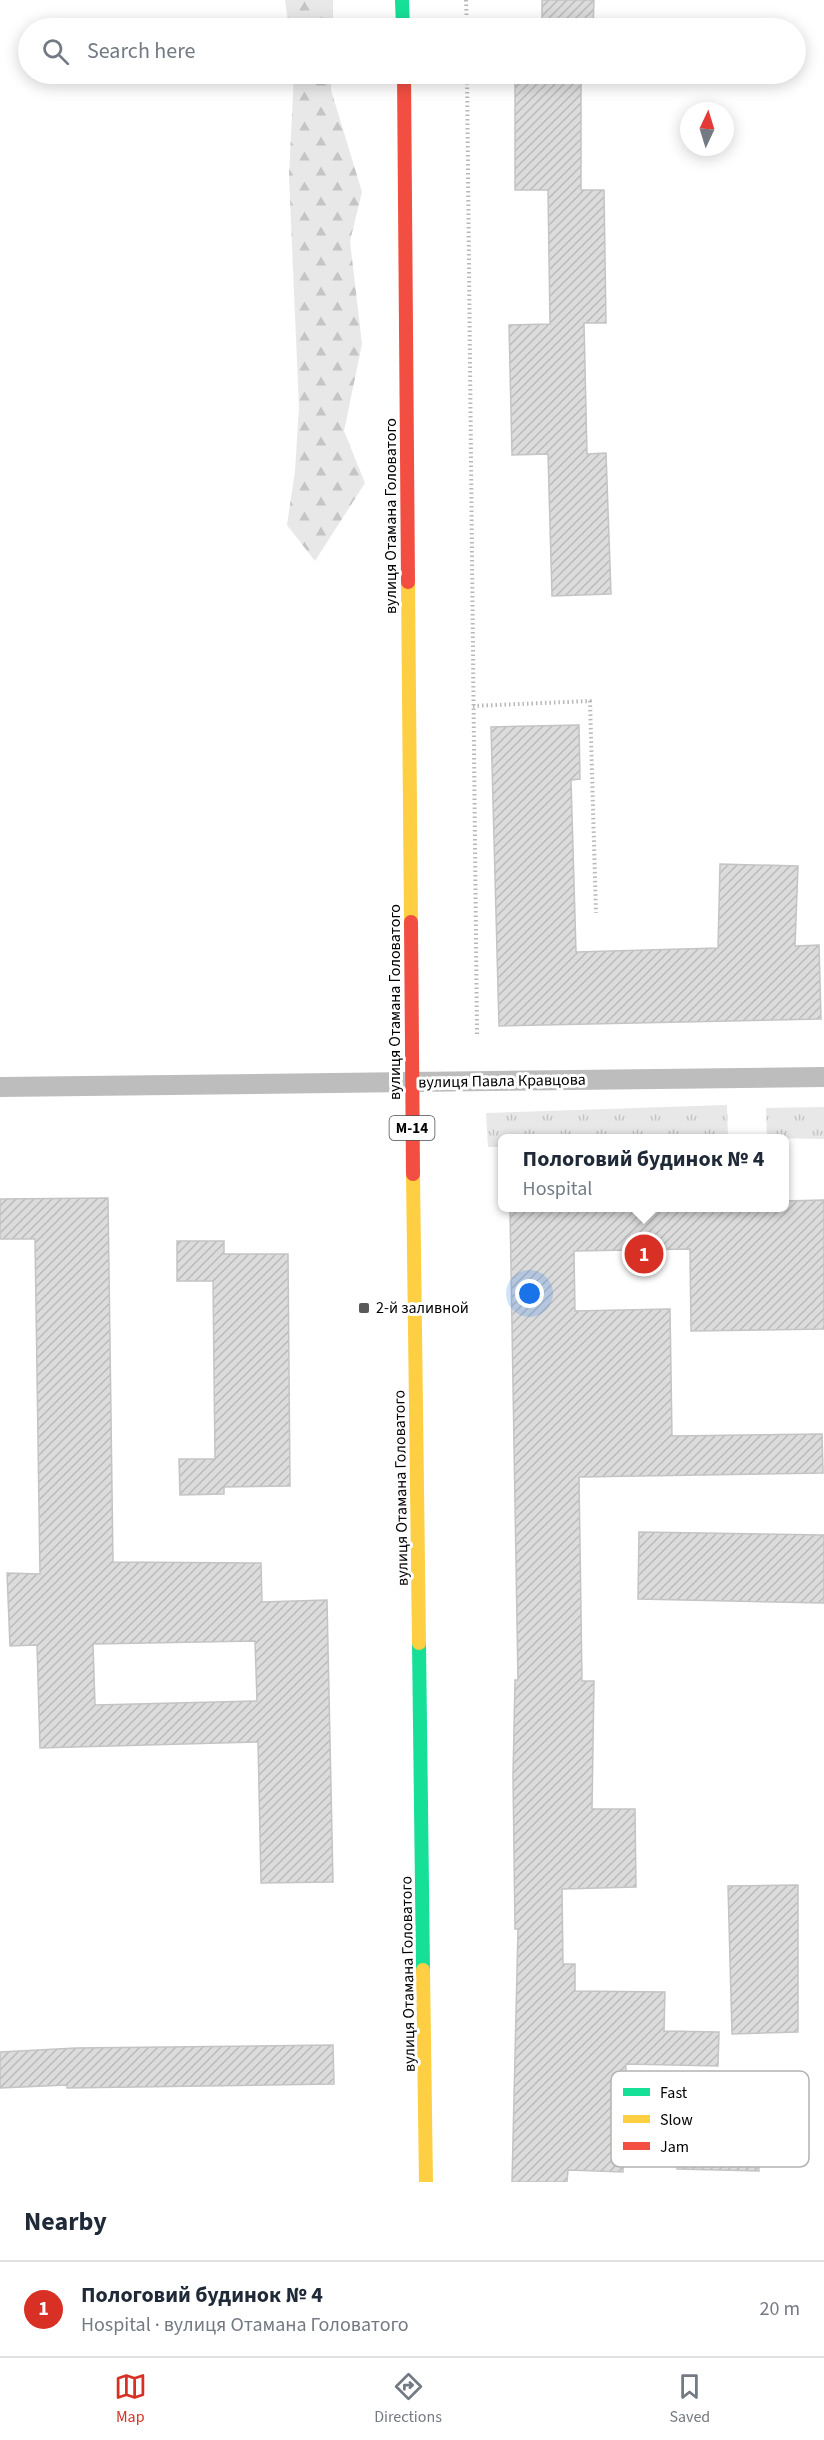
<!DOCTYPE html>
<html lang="en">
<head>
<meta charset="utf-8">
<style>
  :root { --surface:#fff; --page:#f2f2f3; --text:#1f2937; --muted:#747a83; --line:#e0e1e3; --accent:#d93025 }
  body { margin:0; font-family:"Source Sans 3",sans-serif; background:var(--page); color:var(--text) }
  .compass { position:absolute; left:680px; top:102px; width:54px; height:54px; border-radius:50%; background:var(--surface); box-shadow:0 3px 15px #0003; rotate:4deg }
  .you { position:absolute; left:530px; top:1294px; width:21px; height:21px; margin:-15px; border:4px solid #fff; border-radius:50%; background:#1a73e8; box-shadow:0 0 0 9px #1a73e833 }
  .badge { display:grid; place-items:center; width:39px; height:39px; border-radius:50%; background:var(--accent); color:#fff; font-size:20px; font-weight:700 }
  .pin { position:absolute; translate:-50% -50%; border:3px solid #fff; box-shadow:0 2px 6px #0006 }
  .popup { position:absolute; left:498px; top:1134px; width:291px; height:78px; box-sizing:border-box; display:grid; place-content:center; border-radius:9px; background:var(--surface); filter:drop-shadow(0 2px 4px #0005); font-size:20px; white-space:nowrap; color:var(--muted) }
  .popup b { font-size:22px; color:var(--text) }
  .popup::after { content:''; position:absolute; left:50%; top:100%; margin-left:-12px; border:12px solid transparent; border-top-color:var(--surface) }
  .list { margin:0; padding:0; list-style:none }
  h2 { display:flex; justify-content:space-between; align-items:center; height:78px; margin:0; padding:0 24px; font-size:26px }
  h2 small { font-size:20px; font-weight:400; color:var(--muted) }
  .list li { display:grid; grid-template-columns:39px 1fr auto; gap:18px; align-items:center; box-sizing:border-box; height:96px; padding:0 24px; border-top:2px solid var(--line) }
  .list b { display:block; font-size:22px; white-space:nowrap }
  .list p { margin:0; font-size:20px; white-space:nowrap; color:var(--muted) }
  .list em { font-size:20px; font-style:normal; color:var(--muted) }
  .icon { flex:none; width:33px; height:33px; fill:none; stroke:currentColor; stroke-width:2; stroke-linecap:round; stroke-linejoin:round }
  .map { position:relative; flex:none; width:824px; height:2182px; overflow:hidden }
  .search { position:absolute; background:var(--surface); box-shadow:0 3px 15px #0003; left:18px; right:18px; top:18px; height:66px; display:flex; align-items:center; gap:15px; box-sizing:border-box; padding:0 21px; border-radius:33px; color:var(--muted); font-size:22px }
  .sheet { height:174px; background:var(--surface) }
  nav { display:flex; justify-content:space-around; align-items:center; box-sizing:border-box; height:84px; border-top:2px solid var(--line); background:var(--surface); font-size:16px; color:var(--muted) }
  nav a { display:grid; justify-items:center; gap:3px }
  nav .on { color:var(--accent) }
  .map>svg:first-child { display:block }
  .grass { fill:url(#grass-tufts) }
  .forest { fill:url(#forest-firs) }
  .building { fill:url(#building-hatch); stroke:#c4c4c4; stroke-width:1.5; fill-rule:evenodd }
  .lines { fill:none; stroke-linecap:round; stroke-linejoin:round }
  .path { stroke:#b8b8b8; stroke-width:4; stroke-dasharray:1.5 3; stroke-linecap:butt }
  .lane { stroke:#bdbdbd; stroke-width:20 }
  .fast { stroke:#16e098; stroke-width:14 }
  .slow { stroke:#ffcf43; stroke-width:14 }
  .jam { stroke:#f24e42; stroke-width:14 }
  .poi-dot { fill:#595959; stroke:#fff; stroke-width:2 }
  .labels { text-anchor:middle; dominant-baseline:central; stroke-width:6; stroke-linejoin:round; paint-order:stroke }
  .shield { fill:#fff; stroke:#4c4c4c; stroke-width:1.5 }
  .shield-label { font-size:15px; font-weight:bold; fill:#000 }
  .street-label { font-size:16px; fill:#000; stroke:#fff }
  .poi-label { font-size:16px; fill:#000; stroke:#fff; text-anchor:start }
  .key { fill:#fff; stroke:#b2b2b2; stroke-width:1.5 }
  .key-label { font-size:16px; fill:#000 }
</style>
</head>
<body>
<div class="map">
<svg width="824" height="2182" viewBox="0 0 824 2182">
  <defs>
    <pattern id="grass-tufts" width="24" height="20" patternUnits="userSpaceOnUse" patternTransform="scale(1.5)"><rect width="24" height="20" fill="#e8e8e8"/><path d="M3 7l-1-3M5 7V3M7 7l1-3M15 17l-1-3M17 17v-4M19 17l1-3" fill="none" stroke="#c5c5c5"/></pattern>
    <pattern id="forest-firs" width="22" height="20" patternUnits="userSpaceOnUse" patternTransform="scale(1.5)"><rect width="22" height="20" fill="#e8e8e8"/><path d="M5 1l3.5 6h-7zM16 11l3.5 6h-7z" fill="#c5c5c5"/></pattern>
    <pattern id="building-hatch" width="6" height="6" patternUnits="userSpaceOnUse" patternTransform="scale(1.5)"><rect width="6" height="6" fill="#dcdcdc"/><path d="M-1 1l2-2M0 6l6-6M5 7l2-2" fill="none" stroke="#bbb"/></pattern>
  </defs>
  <rect width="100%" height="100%" fill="#fff"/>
  <g class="grass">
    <path d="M 727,1105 L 728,1138 L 503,1138 L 503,1147 L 488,1147 L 486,1113 Z"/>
    <path d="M 824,1107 L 824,1139 L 767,1138 L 766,1108 Z"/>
  </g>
  <g class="forest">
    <path d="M 285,0 L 333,0 L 333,28 L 289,28 Z"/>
    <path d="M 294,74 L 332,74 L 331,90 L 362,192 L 350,241 L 362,344 L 344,431 L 365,483 L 315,561 L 287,525 L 295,471 L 299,408 L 289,176 Z"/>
  </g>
  <g class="building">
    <path d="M 542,0 L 594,0 L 593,28 L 542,28 Z"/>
    <path d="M 542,74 L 593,74 L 593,78 L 581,78 L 581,190 L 604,190 L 606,323 L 584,323 L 587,454 L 606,453 L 611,594 L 552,596 L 548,454 L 512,455 L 509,325 L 550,324 L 548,190 L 515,190 L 515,78 L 542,78 Z"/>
    <path d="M 579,725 L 580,779 L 571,780 L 576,952 L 718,948 L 720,864 L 798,866 L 795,946 L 819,945 L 821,1019 L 499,1026 L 491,727 Z"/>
    <path d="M 108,1198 L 113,1562 L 261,1563 L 262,1602 L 327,1600 L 333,1882 L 261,1883 L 258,1742 L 40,1748 L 37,1645 L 10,1646 L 7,1573 L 40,1574 L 35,1239 L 0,1239 L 0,1199 ZM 255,1641 L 257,1701 L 95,1705 L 93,1644 Z"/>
    <path d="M 824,1200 L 824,1329 L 691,1331 L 690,1249 L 574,1251 L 575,1311 L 670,1309 L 672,1436 L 822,1434 L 823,1473 L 579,1477 L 582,1681 L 594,1681 L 592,1809 L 635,1809 L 636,1887 L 562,1889 L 563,1964 L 575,1964 L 575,1991 L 665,1992 L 664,2031 L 719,2032 L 718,2066 L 626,2064 L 623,2172 L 568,2170 L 567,2182 L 512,2182 L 518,1929 L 515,1929 L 513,1776 L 515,1680 L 518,1680 L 510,1208 L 785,1208 L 785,1201 Z"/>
    <path d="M 177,1241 L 224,1241 L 224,1254 L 288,1254 L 290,1486 L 224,1487 L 224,1494 L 180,1495 L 179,1459 L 215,1459 L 213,1281 L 177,1281 Z"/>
    <path d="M 639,1532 L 824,1535 L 824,1603 L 638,1599 Z"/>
    <path d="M 798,1885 L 798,2032 L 732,2034 L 728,1886 Z"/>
    <path d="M 333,2045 L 334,2084 L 67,2088 L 67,2085 L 0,2088 L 0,2052 L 76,2048 Z"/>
    <path d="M 679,2123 L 755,2129 L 759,2171 L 677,2169 Z"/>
  </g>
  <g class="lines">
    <g class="path">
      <path d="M 466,0 L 467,28"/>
      <path d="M 467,74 L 477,1035"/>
      <path d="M 473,706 L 590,701 L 596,913"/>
    </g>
    <path class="lane" d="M 0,1087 L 824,1077"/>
    <g class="fast">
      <path d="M 402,0 L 403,28"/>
      <path d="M 419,1643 L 423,1970"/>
    </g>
    <g class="slow">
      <path d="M 408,582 L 411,922"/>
      <path d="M 413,1174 L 419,1643"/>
      <path d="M 423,1970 L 426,2182"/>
    </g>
    <g class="jam">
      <path d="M 404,74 L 408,582"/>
      <path d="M 411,922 L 413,1174"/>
    </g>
  </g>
  <rect class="poi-dot" x="358" y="1302" width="12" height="12" rx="3"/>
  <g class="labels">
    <rect class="shield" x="389.5" y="1116" width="45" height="24" rx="4.5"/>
    <g class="shield-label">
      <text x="412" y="1128">М-14</text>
    </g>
    <g class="street-label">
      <text transform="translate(391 516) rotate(-90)">вулиця Отамана Головатого</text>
      <text transform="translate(395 1002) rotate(-90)">вулиця Отамана Головатого</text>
      <text transform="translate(502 1081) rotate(-1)">вулиця Павла Кравцова</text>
      <text transform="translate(401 1488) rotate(-91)">вулиця Отамана Головатого</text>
      <text transform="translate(408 1974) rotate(-91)">вулиця Отамана Головатого</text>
    </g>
    <g class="poi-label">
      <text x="376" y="1308">2-й заливной</text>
    </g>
  </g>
  <rect x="611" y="2071" width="198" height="96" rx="9" class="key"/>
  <rect x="623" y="2088" width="27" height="8" fill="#16e098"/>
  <rect x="623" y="2115" width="27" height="8" fill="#ffcf43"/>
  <rect x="623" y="2142" width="27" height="8" fill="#f24e42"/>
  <g class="key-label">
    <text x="660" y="2098">Fast</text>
    <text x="660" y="2125">Slow</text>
    <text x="660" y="2152">Jam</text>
  </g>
</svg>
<svg class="compass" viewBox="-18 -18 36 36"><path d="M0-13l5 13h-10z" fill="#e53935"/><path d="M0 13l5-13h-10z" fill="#747a83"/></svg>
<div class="you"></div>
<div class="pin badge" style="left:644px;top:1254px">1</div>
<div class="popup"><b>Пологовий будинок № 4</b>Hospital</div>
<div class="search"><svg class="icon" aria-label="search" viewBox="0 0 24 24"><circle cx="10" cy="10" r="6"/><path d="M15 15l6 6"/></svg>Search here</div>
</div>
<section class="sheet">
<h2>Nearby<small></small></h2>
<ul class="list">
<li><span class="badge">1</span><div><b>Пологовий будинок № 4</b><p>Hospital · вулиця Отамана Головатого</p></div><em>20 m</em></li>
</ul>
</section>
<nav>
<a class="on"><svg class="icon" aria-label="map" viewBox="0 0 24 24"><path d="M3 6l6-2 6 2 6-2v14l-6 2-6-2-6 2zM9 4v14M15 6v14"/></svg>Map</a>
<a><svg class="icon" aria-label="directions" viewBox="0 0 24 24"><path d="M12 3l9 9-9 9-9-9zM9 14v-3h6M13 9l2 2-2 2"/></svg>Directions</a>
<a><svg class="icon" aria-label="saved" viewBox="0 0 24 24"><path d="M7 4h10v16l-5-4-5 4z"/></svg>Saved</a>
</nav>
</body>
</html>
